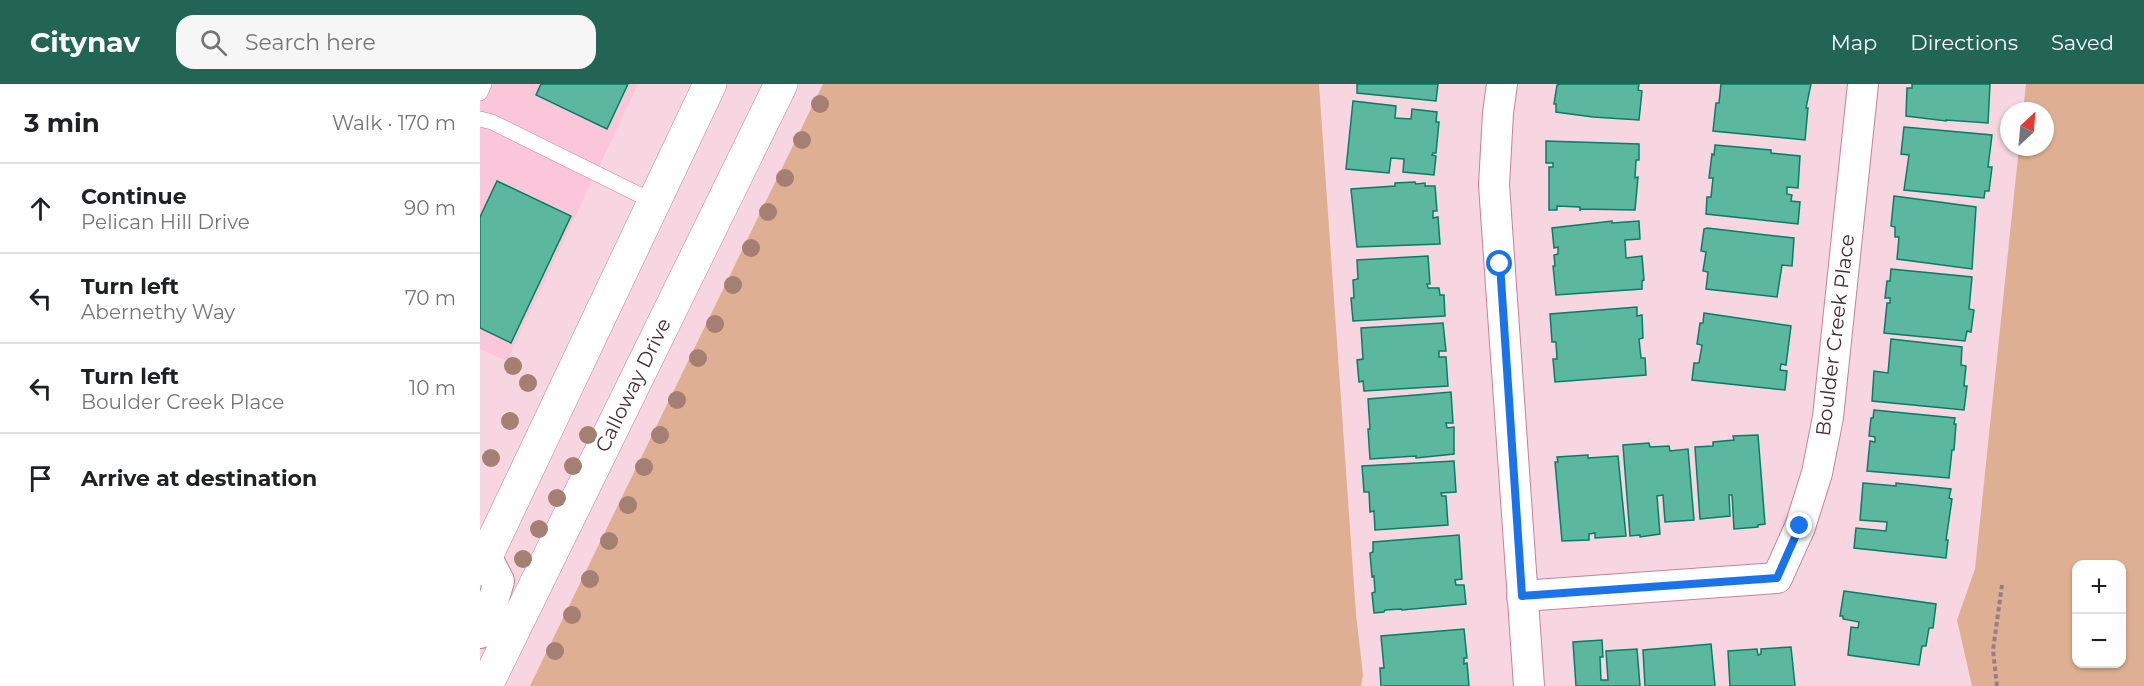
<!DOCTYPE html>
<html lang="en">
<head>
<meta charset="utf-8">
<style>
  :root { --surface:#fff; --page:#f6f6f6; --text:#202124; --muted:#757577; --line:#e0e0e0; --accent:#226554 }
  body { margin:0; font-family:Montserrat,sans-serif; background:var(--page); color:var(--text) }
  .controls { position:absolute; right:18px; bottom:18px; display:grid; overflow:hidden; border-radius:12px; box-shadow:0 2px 4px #0004 }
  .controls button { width:54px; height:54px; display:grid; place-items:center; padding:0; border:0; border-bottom:2px solid var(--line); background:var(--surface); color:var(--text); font:30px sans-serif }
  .compass { position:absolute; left:1520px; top:18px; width:54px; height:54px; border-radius:50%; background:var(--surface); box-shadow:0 2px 4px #0004; rotate:26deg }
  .stop { position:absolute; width:18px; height:18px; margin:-14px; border:4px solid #1a73e8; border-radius:50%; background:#fff }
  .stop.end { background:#1a73e8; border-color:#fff; box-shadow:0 2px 6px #0008 }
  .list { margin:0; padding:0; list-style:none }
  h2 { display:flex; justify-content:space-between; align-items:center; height:78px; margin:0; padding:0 24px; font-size:26px }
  h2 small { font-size:20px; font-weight:400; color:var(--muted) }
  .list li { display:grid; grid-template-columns:39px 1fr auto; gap:18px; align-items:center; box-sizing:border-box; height:90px; padding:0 24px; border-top:2px solid var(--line) }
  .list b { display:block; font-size:22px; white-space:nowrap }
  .list p { margin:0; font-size:20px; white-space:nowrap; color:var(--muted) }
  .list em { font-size:20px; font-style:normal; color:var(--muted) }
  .icon { flex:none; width:33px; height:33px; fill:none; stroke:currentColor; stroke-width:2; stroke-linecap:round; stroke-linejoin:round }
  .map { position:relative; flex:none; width:1664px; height:602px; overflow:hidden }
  header { display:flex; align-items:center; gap:36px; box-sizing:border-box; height:84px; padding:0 30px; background:var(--accent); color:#fff }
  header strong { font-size:28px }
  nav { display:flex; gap:33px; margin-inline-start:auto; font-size:21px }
  .search { width:420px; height:54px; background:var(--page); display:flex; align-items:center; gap:15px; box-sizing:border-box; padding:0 21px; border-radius:18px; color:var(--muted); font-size:22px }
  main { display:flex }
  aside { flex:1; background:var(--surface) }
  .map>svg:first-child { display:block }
  .built { fill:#fbc6da }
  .green { fill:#deaf92; fill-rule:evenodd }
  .building { fill:#5bb89f; stroke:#097c65; stroke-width:1.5 }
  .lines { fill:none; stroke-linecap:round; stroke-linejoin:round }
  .lane-casing { stroke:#c97f9d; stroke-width:16 }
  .street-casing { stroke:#c97f9d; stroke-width:32 }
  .secondary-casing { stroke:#c97f9d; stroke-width:34 }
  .path { stroke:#9b7b87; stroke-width:4; stroke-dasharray:4.5 3; stroke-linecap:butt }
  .lane { stroke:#fff; stroke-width:15 }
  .street { stroke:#fff; stroke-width:30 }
  .secondary { stroke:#fff; stroke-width:33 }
  .tree { fill:#a67f73 }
  .route { stroke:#1a73e8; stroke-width:8 }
  .labels { text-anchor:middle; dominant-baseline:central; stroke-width:6; stroke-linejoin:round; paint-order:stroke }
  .street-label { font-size:20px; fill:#492a37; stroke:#fff }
</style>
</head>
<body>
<header>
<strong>Citynav</strong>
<div class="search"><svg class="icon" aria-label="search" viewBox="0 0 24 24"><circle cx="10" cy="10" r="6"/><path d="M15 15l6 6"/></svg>Search here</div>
<nav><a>Map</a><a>Directions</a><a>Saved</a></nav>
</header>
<main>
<aside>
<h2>3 min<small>Walk · 170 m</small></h2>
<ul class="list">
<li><svg class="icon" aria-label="ahead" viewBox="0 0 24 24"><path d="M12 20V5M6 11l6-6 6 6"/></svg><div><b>Continue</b><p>Pelican Hill Drive</p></div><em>90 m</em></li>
<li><svg class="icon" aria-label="left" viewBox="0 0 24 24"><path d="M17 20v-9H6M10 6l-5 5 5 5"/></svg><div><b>Turn left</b><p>Abernethy Way</p></div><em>70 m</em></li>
<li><svg class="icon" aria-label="left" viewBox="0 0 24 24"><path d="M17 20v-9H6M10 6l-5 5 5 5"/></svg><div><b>Turn left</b><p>Boulder Creek Place</p></div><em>10 m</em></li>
<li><svg class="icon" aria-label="arrive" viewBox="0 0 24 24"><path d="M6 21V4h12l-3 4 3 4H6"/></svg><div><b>Arrive at destination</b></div></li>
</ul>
</aside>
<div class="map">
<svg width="1664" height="602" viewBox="0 0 1664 602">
  <rect width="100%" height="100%" fill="#f7d6e2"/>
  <path class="built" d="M 0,0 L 158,0 L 27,277 L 0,265 Z"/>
  <g class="green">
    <path d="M 343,0 L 839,0 L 876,530 L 883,591 L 881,602 L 50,602 Z"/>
    <path d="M 1546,0 L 1664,0 L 1664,602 L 1492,602 L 1477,536 L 1495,485 L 1539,63 L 1565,63 L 1565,27 L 1543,27 ZM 1596,480 L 1642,480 L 1642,580 L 1596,580 Z"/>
  </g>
  <g class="building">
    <path d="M 61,0 L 148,0 L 127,45 L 56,11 Z"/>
    <path d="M 877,0 L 958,0 L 956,17 L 877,9 Z"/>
    <path d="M 1080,0 L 1159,0 L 1158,6 L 1162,7 L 1159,36 L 1113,33 L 1076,28 L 1076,20 L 1074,20 L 1077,1 Z"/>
    <path d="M 1241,0 L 1331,0 L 1326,24 L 1328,24 L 1325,56 L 1233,47 L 1236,19 L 1239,19 Z"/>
    <path d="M 1432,0 L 1510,0 L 1508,39 L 1466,36 L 1466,37 L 1426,32 L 1427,4 L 1432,4 Z"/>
    <path d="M 873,17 L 916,22 L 915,34 L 931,35 L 932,25 L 957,28 L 956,38 L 959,38 L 956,69 L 953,69 L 952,71 L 956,72 L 954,91 L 923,88 L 924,75 L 911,74 L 909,89 L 866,85 Z"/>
    <path d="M 1424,43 L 1512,51 L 1508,83 L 1512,83 L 1509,107 L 1505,107 L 1504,114 L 1424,106 L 1429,71 L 1421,70 Z"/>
    <path d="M 1066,57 L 1159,60 L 1159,76 L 1156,76 L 1155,94 L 1158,93 L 1155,126 L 1101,125 L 1100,127 L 1100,123 L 1077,122 L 1077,126 L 1069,126 L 1069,83 L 1073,83 L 1073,79 L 1066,79 Z"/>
    <path d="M 1235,61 L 1291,66 L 1291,69 L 1320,72 L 1318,104 L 1307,103 L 1307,110 L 1312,111 L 1311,117 L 1320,118 L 1318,140 L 1226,130 L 1227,113 L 1231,113 L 1233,94 L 1229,94 L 1232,70 L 1234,71 Z"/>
    <path d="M 17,97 L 91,132 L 31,259 L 0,244 L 0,133 Z"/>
    <path d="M 935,98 L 936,100 L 945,99 L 945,102 L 955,102 L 957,127 L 953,127 L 953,134 L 958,133 L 960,160 L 877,163 L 871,105 L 915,102 L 915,99 Z"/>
    <path d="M 1414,112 L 1496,123 L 1492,185 L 1417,175 L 1419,153 L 1415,153 L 1415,143 L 1411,142 Z"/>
    <path d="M 1132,137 L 1132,139 L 1159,137 L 1160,155 L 1145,156 L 1146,174 L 1162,172 L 1164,196 L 1162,197 L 1162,205 L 1076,211 L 1073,182 L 1075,182 L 1074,171 L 1078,170 L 1078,163 L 1074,164 L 1072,144 Z"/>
    <path d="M 1227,144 L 1314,154 L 1312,182 L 1302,181 L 1297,213 L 1226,205 L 1228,188 L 1223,187 L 1226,168 L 1221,167 L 1224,145 Z"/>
    <path d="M 948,172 L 950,200 L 947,200 L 948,204 L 959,204 L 960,211 L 964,211 L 965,232 L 873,237 L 871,214 L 874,214 L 873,196 L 878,195 L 877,176 Z"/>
    <path d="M 1411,185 L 1492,193 L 1489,225 L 1494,226 L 1491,248 L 1487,247 L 1485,257 L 1404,249 L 1407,219 L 1410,219 L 1410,214 L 1405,214 L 1407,197 L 1410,197 Z"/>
    <path d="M 1157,223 L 1157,232 L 1162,231 L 1163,254 L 1159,255 L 1161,274 L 1165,274 L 1166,291 L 1075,298 L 1073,275 L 1077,275 L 1076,258 L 1072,258 L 1070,230 Z"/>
    <path d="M 1224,229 L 1311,242 L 1306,281 L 1301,280 L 1300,286 L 1307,287 L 1305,306 L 1212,296 L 1214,279 L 1219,279 L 1222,261 L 1217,260 L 1220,239 L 1223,239 Z"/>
    <path d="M 963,239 L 966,267 L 959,267 L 959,273 L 966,273 L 968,302 L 884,307 L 883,297 L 879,298 L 877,276 L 883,275 L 881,244 Z"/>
    <path d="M 1411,255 L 1482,263 L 1481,281 L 1486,282 L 1484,302 L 1487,302 L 1484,326 L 1392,317 L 1394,287 L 1408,289 Z"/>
    <path d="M 971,308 L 973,339 L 966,339 L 967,344 L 974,343 L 974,370 L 936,374 L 936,372 L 890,375 L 888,345 L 890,345 L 888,315 Z"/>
    <path d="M 1394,326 L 1475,334 L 1474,340 L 1476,340 L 1474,366 L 1472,366 L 1469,394 L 1387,387 L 1390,357 L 1395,358 L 1395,353 L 1389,352 L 1391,334 L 1393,334 Z"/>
    <path d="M 1278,351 L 1285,440 L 1278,441 L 1278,443 L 1254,445 L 1252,411 L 1249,411 L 1250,432 L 1220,435 L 1215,363 L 1233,362 L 1233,358 L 1254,356 L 1253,352 Z"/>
    <path d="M 1169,359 L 1170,363 L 1189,362 L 1190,367 L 1208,365 L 1214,436 L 1185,438 L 1183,411 L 1177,412 L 1180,450 L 1160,453 L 1160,451 L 1150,452 L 1143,361 Z"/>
    <path d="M 1108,371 L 1108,374 L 1138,372 L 1146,452 L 1115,454 L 1115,449 L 1109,450 L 1109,456 L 1082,457 L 1075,378 L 1078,378 L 1077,373 Z"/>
    <path d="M 974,377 L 976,408 L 961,409 L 962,412 L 966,412 L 968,441 L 895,446 L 894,427 L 890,428 L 889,408 L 884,408 L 882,382 Z"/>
    <path d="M 1383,399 L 1416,402 L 1416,399 L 1471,405 L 1469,414 L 1472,415 L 1466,456 L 1468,456 L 1466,474 L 1374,464 L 1376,444 L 1406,447 L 1407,438 L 1380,436 Z"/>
    <path d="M 979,451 L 982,495 L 975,496 L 976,501 L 984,501 L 986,520 L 922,526 L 921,525 L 905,526 L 904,528 L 894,529 L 892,509 L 895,508 L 894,492 L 892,493 L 890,469 L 893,468 L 893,458 Z"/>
    <path d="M 1364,507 L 1456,520 L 1453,544 L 1449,544 L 1446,562 L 1442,562 L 1439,581 L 1368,571 L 1371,543 L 1378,544 L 1379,538 L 1363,535 L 1363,532 L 1360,532 Z"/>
    <path d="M 984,545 L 987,574 L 984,574 L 984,580 L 987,579 L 989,602 L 901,602 L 900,584 L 904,584 L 901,552 Z"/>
    <path d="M 1122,556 L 1123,573 L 1120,573 L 1121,596 L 1128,596 L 1126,567 L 1157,565 L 1160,602 L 1096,602 L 1093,558 Z"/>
    <path d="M 1231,560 L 1235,602 L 1165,602 L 1163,566 Z"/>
    <path d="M 1311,563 L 1315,602 L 1250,602 L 1248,567 L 1277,565 L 1278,571 L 1281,570 L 1281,565 Z"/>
  </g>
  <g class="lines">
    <defs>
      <g id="lane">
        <path d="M 0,9 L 4,0"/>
        <path d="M 0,35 L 12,38 L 174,118"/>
      </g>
      <g id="street">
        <path d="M 1022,0 L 1018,29 L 1014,101 L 1049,602"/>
        <path d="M 0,469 L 6,472 L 19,497 L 9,531 L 0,549"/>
        <path d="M 1042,512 L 1297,494 L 1320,443 L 1337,389 L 1348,333 L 1383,0"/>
      </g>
      <g id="secondary">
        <path d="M 0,485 L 230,0"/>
        <path d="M 6,602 L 301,0"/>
      </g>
    </defs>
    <use href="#lane" class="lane-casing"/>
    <use href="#street" class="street-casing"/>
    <use href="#secondary" class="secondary-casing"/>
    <path class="path" d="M 1517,602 L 1513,566 L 1522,501"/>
    <use href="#lane" class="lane"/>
    <use href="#street" class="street"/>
    <use href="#secondary" class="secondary"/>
  </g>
  <g class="tree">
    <circle cx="340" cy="20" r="9"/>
    <circle cx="322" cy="56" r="9"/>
    <circle cx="305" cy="94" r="9"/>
    <circle cx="288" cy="128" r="9"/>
    <circle cx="271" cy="164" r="9"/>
    <circle cx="253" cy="201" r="9"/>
    <circle cx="235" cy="240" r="9"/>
    <circle cx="218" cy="274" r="9"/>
    <circle cx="33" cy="282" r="9"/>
    <circle cx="48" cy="299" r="9"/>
    <circle cx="197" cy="316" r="9"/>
    <circle cx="30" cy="337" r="9"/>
    <circle cx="108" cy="351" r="9"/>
    <circle cx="180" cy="351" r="9"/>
    <circle cx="11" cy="374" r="9"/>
    <circle cx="93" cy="382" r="9"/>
    <circle cx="164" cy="383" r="9"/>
    <circle cx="77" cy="414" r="9"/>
    <circle cx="148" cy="421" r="9"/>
    <circle cx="59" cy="445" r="9"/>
    <circle cx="129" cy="457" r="9"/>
    <circle cx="43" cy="475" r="9"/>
    <circle cx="110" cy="495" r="9"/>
    <circle cx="92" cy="531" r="9"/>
    <circle cx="75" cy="567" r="9"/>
  </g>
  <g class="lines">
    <path class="route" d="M 1020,180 L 1042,512 L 1297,494 L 1320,442"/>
  </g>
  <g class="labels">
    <g class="street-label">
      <text transform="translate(1355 251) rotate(-83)">Boulder Creek Place</text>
      <text transform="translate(153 301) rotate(-64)">Calloway Drive</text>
    </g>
  </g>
</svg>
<div class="controls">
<button>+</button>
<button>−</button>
</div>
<svg class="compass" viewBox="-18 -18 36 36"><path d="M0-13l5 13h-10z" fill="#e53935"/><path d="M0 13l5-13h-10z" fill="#757577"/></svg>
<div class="stop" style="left:1020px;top:180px"></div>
<div class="stop end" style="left:1320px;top:442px"></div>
</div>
</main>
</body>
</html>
